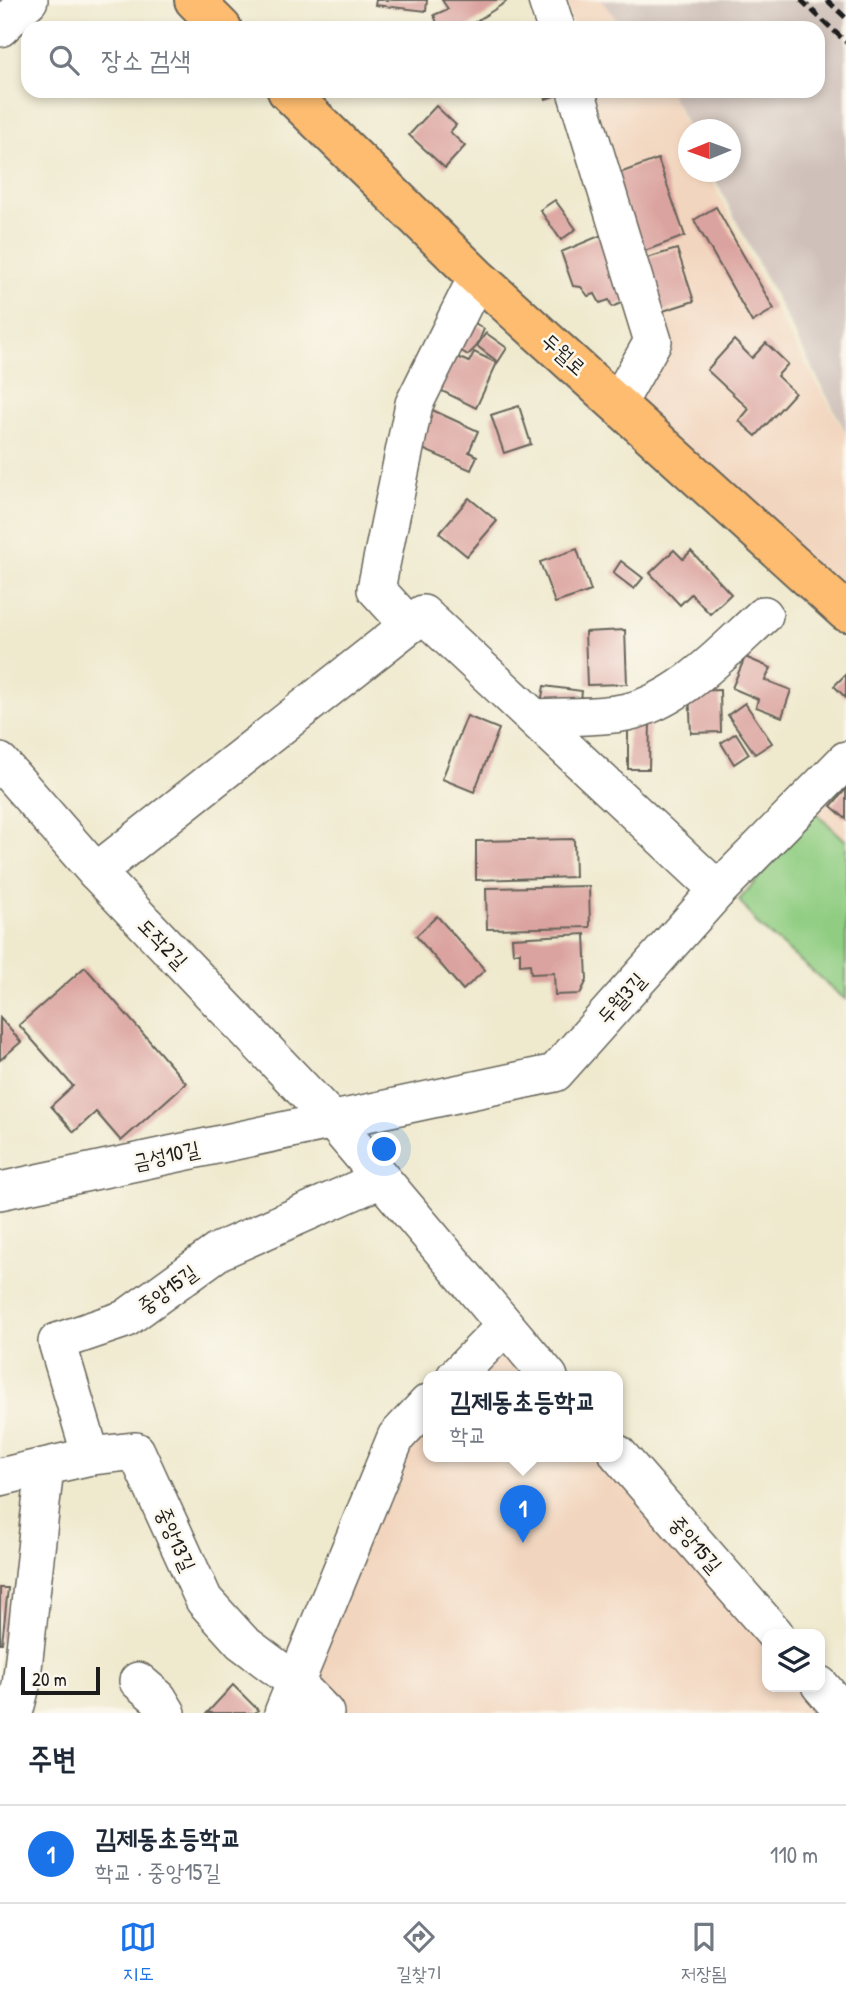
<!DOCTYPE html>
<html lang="ko">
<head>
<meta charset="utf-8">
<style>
  :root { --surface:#fff; --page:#f2f2f3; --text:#1f2937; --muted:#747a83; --line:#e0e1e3; --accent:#1a73e8 }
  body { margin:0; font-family:"Patrick Hand","Poor Story",sans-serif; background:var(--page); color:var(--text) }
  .controls { position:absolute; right:21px; bottom:21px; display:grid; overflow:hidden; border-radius:14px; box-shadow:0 4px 10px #0003 }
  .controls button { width:63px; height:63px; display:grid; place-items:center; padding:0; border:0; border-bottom:2px solid var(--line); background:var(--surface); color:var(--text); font:35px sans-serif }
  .compass { position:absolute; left:678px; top:119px; width:63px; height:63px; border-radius:50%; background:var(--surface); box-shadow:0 4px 10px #0003; rotate:269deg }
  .scale { position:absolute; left:21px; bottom:18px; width:79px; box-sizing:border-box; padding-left:7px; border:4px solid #1c1c1c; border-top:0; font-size:19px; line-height:24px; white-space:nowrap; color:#1c1c1c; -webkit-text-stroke:5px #fbf7ec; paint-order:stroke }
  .you { position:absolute; left:385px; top:1150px; width:24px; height:24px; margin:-18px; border:5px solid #fff; border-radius:50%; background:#1a73e8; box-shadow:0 0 0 10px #1a73e833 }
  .badge { display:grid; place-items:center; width:46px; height:46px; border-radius:50%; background:var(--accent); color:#fff; font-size:23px; font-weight:700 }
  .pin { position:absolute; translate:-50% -58px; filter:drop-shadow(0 2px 4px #0008) }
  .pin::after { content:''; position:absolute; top:37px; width:24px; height:21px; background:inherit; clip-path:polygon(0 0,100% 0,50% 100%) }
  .popup { position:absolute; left:423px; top:1371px; width:200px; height:91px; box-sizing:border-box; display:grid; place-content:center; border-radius:14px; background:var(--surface); filter:drop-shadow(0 2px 5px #0005); font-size:23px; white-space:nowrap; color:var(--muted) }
  .popup b { font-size:26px; color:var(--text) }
  .popup::after { content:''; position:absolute; left:50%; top:100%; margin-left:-14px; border:14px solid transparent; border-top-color:var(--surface) }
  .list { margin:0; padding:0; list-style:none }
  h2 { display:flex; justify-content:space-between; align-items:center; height:91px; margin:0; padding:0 28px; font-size:30px }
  h2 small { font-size:23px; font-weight:400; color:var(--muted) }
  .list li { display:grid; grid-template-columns:46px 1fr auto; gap:21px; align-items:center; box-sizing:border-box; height:98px; padding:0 28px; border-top:2px solid var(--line) }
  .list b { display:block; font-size:26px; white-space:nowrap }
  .list p { margin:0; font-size:23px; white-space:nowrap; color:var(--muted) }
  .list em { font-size:23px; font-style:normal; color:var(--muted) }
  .icon { flex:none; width:38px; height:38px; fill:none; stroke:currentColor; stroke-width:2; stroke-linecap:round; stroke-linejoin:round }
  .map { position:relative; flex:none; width:846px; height:1713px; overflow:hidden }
  .search { position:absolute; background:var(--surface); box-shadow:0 4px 10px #0003; left:21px; right:21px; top:21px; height:77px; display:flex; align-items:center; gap:18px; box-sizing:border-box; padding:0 24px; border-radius:21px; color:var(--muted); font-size:26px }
  .sheet { height:189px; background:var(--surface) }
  nav { display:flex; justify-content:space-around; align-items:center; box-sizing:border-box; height:98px; border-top:2px solid var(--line); background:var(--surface); font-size:19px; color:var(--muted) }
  nav a { display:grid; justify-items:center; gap:4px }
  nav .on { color:var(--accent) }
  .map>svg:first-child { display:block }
  .built { fill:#f2d5be }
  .industrial { fill:#cfc1ba }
  .green { fill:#90cd82; stroke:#56744f; stroke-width:2 }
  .building { fill:#dba39f }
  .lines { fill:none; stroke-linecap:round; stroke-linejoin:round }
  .minor-casing { stroke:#66645a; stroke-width:40 }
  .major-casing { stroke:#66645a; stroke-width:42 }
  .minor { stroke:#fff; stroke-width:37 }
  .major { stroke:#fdbc70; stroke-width:38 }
  .rail { stroke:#1c1c1c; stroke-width:5; stroke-dasharray:10 5; stroke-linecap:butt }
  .labels { text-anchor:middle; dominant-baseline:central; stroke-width:5; stroke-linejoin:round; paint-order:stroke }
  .street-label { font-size:21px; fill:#1c1c1c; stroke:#fbf7ec }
</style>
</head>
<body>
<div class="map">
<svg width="846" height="1713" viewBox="0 0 846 1713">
  <rect width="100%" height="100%" fill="#fbf7ec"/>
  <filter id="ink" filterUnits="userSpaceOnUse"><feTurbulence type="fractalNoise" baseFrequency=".0143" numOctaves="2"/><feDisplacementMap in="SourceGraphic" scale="14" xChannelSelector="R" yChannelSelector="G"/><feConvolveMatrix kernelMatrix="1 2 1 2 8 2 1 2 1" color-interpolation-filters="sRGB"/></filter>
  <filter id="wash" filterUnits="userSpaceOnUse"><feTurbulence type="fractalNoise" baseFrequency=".00686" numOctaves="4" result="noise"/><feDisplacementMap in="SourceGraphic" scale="28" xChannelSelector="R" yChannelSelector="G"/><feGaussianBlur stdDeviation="1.57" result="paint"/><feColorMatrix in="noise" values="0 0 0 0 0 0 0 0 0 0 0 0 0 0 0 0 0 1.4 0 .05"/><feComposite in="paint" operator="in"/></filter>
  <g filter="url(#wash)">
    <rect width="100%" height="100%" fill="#efe9ce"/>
    <g class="built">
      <path d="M 566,0 L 601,0 L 623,28 L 574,28 Z"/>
      <path d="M 592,91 L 669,91 L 688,131 L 688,172 L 708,172 L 781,321 L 846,434 L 846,600 L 628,402 L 663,342 Z"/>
      <path d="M 846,779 L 846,841 L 815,812 Z"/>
      <path d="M 504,1341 L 535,1377 L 470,1377 Z"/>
      <path d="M 428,1420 L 428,1457 L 605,1457 L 767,1646 L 767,1687 L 803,1687 L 825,1713 L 345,1713 L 311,1678 L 408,1441 Z"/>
    </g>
    <path class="industrial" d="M 601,0 L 846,0 L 846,433 L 711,172 L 730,172 L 730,130 L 689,129 L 669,91 L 818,91 L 818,28 L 623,28 Z"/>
    <path class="green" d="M 815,812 L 846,841 L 846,1000 L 758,925 L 739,900 Z"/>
    <g id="blocks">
      <g class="building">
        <path d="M 376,0 L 427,0 L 426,11 L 375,5 Z"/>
        <path d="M 442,0 L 505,0 L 506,2 L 466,28 L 439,28 L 434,15 L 448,9 Z"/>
        <path d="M 543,91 L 568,91 L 546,99 Z"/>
        <path d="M 436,106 L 456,125 L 450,132 L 465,146 L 445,168 L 409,135 Z"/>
        <path d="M 658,159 L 685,236 L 642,252 L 614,175 Z"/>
        <path d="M 555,200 L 576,229 L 561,240 L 540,210 Z"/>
        <path d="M 716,207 L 774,309 L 752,322 L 694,220 Z"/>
        <path d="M 604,234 L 633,298 L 612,307 L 609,300 L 600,303 L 595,294 L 588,296 L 581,287 L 573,286 L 561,252 Z"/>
        <path d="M 677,249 L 694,301 L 657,313 L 640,260 Z"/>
        <path d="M 470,320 L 484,329 L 477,346 L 468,355 L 453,346 Z"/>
        <path d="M 486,333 L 507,348 L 498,362 L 477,346 Z"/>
        <path d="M 734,340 L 752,358 L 766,343 L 788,364 L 777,376 L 795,393 L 756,436 L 739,421 L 749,409 L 707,370 Z"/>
        <path d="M 474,352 L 497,363 L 476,408 L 434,387 L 448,353 L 469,362 Z"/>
        <path d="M 519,406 L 531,444 L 504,453 L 491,415 Z"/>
        <path d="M 428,408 L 478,431 L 469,452 L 477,456 L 471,470 L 420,448 Z"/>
        <path d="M 469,498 L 497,521 L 467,556 L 439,533 Z"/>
        <path d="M 577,549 L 591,591 L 555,603 L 540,562 Z"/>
        <path d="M 674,550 L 683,559 L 691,551 L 731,594 L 710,614 L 691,594 L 680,605 L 650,573 Z"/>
        <path d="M 621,561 L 643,578 L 634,589 L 613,573 Z"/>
        <path d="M 625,630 L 627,684 L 587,685 L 585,632 Z"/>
        <path d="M 745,657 L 771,668 L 765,680 L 791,690 L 782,717 L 756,707 L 758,699 L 732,688 Z"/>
        <path d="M 846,674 L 846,698 L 834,686 Z"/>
        <path d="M 544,686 L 582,691 L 580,708 L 541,703 Z"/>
        <path d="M 720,690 L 721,732 L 691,733 L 689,691 Z"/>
        <path d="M 745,703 L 772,743 L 755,754 L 728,715 Z"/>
        <path d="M 467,716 L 499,729 L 474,792 L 442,779 Z"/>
        <path d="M 628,720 L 650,720 L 649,769 L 628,769 Z"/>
        <path d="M 736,733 L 749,754 L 734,764 L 721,743 Z"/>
        <path d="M 846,789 L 846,819 L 831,806 Z"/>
        <path d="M 574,839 L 575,877 L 476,880 L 476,841 Z"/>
        <path d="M 589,886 L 590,927 L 487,929 L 486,888 Z"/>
        <path d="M 437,916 L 485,970 L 463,990 L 416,936 Z"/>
        <path d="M 585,934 L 587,980 L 580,994 L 555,995 L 554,973 L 531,974 L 530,964 L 520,965 L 520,952 L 513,953 L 512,938 Z"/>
        <path d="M 85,967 L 186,1083 L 121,1141 L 96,1112 L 74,1132 L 51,1106 L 73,1086 L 19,1025 Z"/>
        <path d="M 0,1018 L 21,1042 L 0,1060 Z"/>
        <path d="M 0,1588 L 8,1588 L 2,1643 L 0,1643 Z"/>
        <path d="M 233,1685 L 258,1710 L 255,1713 L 207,1713 Z"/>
      </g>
    </g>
  </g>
  <g filter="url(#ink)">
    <use href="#blocks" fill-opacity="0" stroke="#66645a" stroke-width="2"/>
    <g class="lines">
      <defs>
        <g id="minor">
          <path d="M 547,0 L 556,28"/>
          <path d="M 0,28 L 29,0"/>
          <path d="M 576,91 L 653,341 L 618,403"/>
          <path d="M 409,625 L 376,589 L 414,404 L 477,277"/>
          <path d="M 535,718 C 564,716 598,718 627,712 C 681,700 725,650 764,615"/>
          <path d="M 0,762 L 96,872 L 332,1120 L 549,1377"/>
          <path d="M 96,872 L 423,614 L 718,890"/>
          <path d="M 0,1191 L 555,1073 L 718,890 L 846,760"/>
          <path d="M 455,1377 L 505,1326"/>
          <path d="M 618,1454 L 775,1634"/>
          <path d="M 91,1456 L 57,1342 L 125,1319 L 219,1251 L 381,1179"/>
          <path d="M 0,1477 L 91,1456 L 136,1451 L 204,1600 L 242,1642 L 294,1681 L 325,1713"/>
          <path d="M 138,1681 L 158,1698 L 167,1713"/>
          <path d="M 820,1685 L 844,1713"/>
          <path d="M 14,1713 L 21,1686 L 45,1467"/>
          <path d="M 283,1713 L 396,1437 L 428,1403"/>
        </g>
        <g id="major">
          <path d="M 194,0 L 222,28"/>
          <path d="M 287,91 L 477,277 L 846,612"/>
        </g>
      </defs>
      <use href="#minor" class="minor-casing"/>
      <use href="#major" class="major-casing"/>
      <use href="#minor" class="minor"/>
      <use href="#major" class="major"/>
      <g class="rail">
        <path d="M 801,0 L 846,42"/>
        <path d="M 827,0 L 846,18"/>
      </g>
    </g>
  </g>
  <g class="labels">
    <g class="street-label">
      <text transform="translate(564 354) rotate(42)">두월로</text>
      <text transform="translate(163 943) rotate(46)">도작2길</text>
      <text transform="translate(621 998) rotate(-48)">두월3길</text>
      <text transform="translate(166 1155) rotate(-12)">금성10길</text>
      <text transform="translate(167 1289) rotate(-36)">중앙15길</text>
      <text transform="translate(176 1539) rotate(66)">중앙13길</text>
      <text transform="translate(696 1544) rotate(49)">중앙15길</text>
    </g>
  </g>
</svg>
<div class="controls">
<button><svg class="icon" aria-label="layers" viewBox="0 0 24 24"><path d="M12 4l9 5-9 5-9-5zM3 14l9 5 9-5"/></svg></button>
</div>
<svg class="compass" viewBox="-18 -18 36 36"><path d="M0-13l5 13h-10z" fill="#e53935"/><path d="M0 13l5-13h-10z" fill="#747a83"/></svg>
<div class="scale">20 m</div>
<div class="you"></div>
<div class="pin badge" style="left:523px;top:1543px">1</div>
<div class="popup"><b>김제동초등학교</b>학교</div>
<div class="search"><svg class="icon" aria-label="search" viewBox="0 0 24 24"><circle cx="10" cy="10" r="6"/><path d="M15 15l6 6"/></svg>장소 검색</div>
</div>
<section class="sheet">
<h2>주변<small></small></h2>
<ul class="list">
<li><span class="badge">1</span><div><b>김제동초등학교</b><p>학교 · 중앙15길</p></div><em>110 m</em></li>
</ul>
</section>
<nav>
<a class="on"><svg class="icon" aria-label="map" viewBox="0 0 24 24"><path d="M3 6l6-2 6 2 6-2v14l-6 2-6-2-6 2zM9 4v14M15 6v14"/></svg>지도</a>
<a><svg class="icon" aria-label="directions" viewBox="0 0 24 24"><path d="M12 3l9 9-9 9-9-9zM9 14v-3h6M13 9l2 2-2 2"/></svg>길찾기</a>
<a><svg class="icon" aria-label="saved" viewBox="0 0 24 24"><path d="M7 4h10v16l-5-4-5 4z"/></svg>저장됨</a>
</nav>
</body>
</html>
